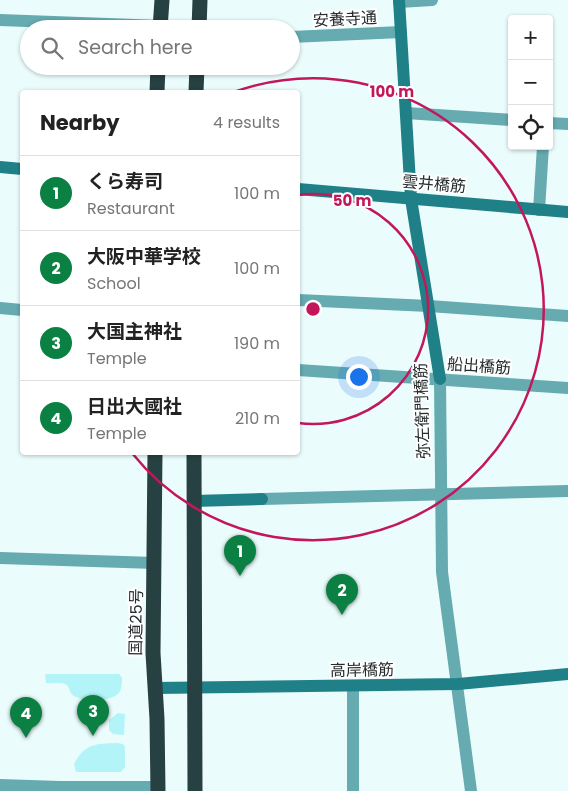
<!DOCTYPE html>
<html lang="en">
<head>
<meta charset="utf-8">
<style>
  :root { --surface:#fff; --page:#f2f2f2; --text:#222; --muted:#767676; --line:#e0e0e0; --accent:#0b8043 }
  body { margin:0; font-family:Poppins,"Noto Sans JP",sans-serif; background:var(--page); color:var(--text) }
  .controls { position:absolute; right:15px; top:15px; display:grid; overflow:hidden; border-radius:5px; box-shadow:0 1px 4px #0004 }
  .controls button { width:45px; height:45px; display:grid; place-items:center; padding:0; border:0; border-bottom:1px solid var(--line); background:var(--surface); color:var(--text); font:25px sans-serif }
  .you { position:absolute; left:358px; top:376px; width:18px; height:18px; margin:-12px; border:4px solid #fff; border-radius:50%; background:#1a73e8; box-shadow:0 0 0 8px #1a73e833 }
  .badge { display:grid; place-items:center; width:32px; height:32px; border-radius:50%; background:var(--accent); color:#fff; font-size:16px; font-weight:700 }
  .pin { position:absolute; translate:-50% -41px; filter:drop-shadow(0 1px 2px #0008) }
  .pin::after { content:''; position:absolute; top:26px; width:18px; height:15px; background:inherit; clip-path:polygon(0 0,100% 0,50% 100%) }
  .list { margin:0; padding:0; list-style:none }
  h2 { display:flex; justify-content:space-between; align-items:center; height:65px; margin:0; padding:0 20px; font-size:21px }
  h2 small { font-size:16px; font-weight:400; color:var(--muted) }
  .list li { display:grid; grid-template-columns:32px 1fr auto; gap:15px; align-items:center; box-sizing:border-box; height:75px; padding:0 20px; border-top:1px solid var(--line) }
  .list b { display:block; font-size:19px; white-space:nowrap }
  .list p { margin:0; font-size:16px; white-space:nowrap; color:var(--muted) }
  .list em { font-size:16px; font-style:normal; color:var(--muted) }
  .icon { flex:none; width:28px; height:28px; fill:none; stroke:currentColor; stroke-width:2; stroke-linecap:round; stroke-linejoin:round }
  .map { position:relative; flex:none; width:568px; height:791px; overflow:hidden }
  .search { position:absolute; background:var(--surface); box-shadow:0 1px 4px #0004; left:20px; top:20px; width:280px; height:55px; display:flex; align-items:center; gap:12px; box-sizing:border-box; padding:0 18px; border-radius:28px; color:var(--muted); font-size:19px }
  .panel { position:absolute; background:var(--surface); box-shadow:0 1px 4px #0004; left:20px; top:90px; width:280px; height:365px; border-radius:5px }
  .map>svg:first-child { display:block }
  .green { fill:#b3f4f8 }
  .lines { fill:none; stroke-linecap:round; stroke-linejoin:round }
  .street { stroke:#65abb0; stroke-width:12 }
  .secondary { stroke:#1f8187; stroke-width:12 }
  .highway { stroke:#274042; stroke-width:15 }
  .ring { fill:none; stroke:#c2185b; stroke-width:2.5 }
  .labels { text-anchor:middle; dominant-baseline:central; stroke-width:4; stroke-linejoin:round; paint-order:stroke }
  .street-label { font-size:16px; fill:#262c2d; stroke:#fff }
  .centre { fill:#c2185b; stroke:#fff; stroke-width:2.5 }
  .ring-label { font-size:15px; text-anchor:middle; font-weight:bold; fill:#c2185b; stroke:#fff; stroke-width:4; stroke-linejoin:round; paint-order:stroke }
</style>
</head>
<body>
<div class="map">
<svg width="568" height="791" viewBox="0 0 568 791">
  <rect width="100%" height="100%" fill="#ebfcfd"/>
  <g class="green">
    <path d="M 47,674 L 119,674 L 122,678 C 122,683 122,688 119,693 C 110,702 84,702 74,696 C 69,693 70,686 65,684 C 59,682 52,684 46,683 L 45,675 Z"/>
    <path d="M 118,713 L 125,714 L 124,735 L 113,734 L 109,730 L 109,720 Z"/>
    <path d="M 117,743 L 123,744 L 125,747 L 125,767 L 121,772 L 76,772 L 74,764 C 85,743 96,744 117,743 Z"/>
  </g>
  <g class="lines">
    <g class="street">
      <path d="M 399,2 L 432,0"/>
      <path d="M 0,20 L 161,26"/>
      <path d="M 291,37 L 401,32"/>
      <path d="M 406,113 L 512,120"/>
      <path d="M 549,123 L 568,124"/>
      <path d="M 539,210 L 543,146"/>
      <path d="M 298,300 L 429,306 L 568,316"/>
      <path d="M 0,308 L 22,310"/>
      <path d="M 298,370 L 568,388"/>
      <path d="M 440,379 L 442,572 L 471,791"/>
      <path d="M 262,499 L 568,491"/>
      <path d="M 0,558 L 155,563"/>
      <path d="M 353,687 L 353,791"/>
      <path d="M 0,785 L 60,787 L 158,787"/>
    </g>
    <g class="secondary">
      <path d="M 399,0 L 411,199 L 440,379"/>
      <path d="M 0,167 L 22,169"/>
      <path d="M 298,189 L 568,212"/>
      <path d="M 194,501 L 262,499"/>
      <path d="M 155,688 L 458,684 L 568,674"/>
    </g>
    <g class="highway">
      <path d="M 160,29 L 162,0"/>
      <path d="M 199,29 L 200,0"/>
      <path d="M 157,92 L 158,66"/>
      <path d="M 196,92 L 197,66"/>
      <path d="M 155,452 L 153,653 L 157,719 L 158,791"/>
      <path d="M 194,452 L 195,791"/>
    </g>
  </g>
  <g class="ring">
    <path d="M298 195A115 115 0 1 1 298 423"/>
    <path d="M234 92A231 231 0 1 1 132 453"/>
  </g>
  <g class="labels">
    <g class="street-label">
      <text transform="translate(345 19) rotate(-3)">安養寺通</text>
      <text transform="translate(434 184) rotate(5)">雲井橋筋</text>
      <text transform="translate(479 366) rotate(4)">船出橋筋</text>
      <text transform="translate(422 411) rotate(-92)">弥左衛門橋筋</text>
      <text transform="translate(136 622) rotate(-89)">国道25号</text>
      <text transform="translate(362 670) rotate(-1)">高岸橋筋</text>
    </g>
  </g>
  <circle cx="313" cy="309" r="8" class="centre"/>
  <g class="ring-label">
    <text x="392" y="97">100 m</text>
    <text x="352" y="206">50 m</text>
  </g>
</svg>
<div class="controls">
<button>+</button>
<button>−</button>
<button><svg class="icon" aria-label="locate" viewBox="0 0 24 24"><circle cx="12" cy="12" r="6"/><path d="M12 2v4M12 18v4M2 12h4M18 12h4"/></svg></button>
</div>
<div class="you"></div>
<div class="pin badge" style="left:240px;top:576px">1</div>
<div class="pin badge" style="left:342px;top:615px">2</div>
<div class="pin badge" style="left:93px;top:736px">3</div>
<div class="pin badge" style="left:26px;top:738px">4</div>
<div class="search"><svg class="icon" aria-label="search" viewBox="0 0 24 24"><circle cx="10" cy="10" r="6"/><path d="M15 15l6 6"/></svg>Search here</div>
<section class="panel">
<h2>Nearby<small>4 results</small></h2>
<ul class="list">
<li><span class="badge">1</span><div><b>くら寿司</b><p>Restaurant</p></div><em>100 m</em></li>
<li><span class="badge">2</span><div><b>大阪中華学校</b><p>School</p></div><em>100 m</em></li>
<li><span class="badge">3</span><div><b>大国主神社</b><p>Temple</p></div><em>190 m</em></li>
<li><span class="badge">4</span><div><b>日出大國社</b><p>Temple</p></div><em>210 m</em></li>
</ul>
</section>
</div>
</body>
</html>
